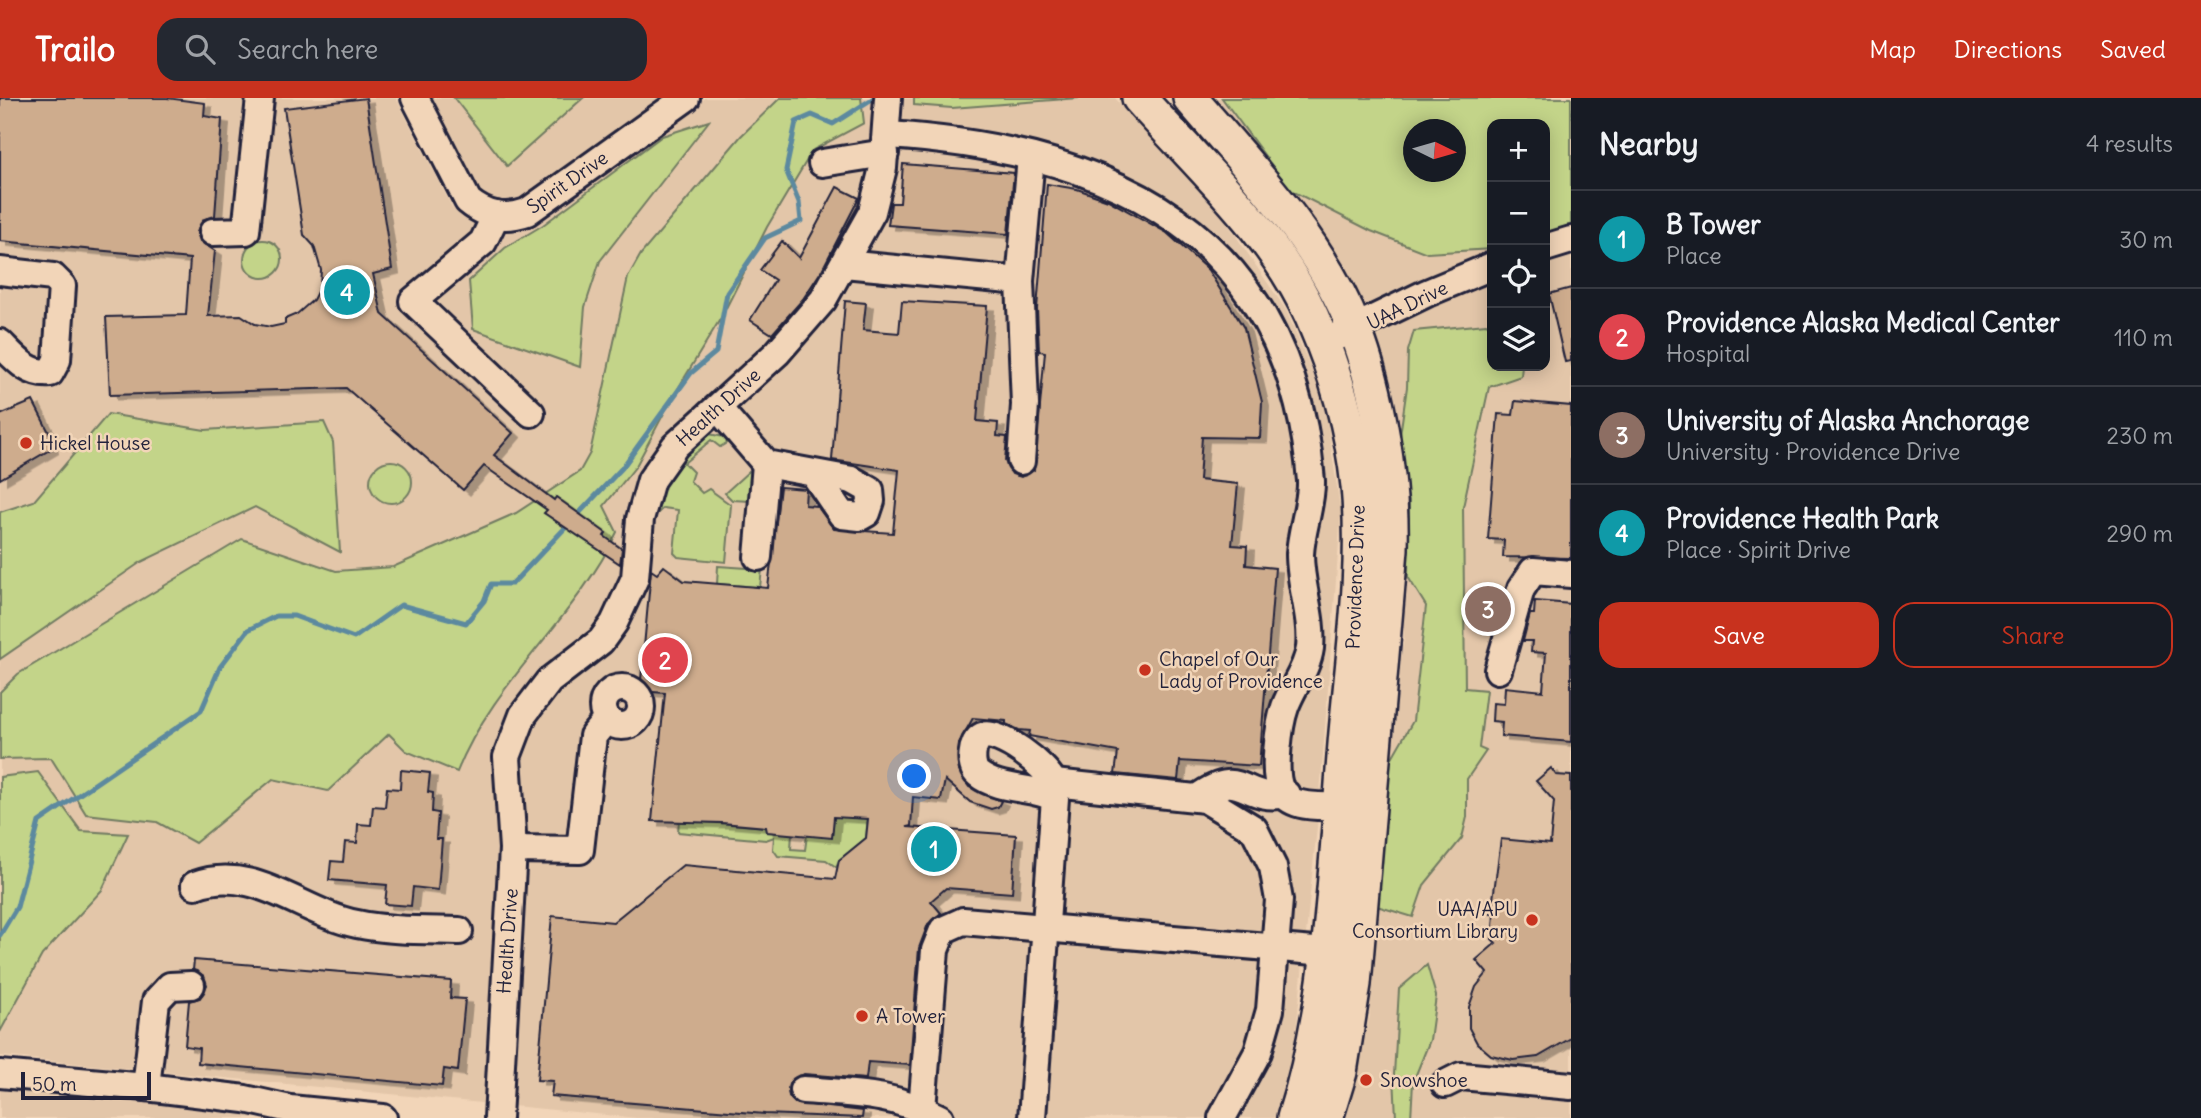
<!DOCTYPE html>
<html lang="en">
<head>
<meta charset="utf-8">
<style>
  :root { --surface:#171b24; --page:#242831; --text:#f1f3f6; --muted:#9ea1a6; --line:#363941; --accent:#c8321e }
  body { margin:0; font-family:Delius,sans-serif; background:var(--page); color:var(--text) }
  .controls { position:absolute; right:21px; top:21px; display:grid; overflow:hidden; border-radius:14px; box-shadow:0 4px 18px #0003 }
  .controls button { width:63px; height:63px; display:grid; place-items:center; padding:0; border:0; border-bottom:2px solid var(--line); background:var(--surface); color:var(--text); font:35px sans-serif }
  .compass { position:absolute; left:1403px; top:21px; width:63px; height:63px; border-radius:50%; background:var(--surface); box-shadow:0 4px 18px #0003; rotate:95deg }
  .scale { position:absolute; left:21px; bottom:18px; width:130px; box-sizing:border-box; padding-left:7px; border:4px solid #22223b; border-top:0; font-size:19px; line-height:24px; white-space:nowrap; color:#22223b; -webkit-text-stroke:5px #f2d5b8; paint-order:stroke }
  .you { position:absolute; left:915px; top:679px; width:24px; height:24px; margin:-18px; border:5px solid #fff; border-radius:50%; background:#1a73e8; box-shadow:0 0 0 10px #1a73e833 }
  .badge { display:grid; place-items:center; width:46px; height:46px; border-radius:50%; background:var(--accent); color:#fff; font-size:23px; font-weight:700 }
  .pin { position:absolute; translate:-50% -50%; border:4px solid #fff; box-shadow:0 2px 7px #0006 }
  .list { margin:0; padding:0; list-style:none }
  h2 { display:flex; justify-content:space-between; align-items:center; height:91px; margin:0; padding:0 28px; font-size:30px }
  h2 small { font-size:23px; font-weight:400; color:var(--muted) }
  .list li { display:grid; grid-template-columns:46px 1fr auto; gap:21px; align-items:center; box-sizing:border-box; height:98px; padding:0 28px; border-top:2px solid var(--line) }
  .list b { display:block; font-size:26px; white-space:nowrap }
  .list p { margin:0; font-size:23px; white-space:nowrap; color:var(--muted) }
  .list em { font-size:23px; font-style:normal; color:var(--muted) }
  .actions { display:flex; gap:14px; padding:21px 28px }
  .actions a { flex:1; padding:16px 0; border:2px solid var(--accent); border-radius:21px; text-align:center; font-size:24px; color:var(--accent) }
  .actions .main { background:var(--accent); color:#fff }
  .icon { flex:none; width:38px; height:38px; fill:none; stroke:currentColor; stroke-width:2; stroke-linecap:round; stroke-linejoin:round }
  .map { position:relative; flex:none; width:1571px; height:1020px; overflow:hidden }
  header { display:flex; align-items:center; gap:42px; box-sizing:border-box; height:98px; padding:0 35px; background:var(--accent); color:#fff }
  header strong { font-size:33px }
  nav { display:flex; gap:38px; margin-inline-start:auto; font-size:24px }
  .search { width:490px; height:63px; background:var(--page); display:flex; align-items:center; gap:18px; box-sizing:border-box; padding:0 24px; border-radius:21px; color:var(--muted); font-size:26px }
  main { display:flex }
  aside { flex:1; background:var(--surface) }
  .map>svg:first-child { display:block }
  .built { fill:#e3c6a9; fill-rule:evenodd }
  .green { fill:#c3d489; stroke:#727b62; stroke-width:2; fill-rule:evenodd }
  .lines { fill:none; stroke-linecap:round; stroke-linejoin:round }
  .stream { stroke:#5c899f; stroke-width:5 }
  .building { fill:#ceac8d; stroke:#22223b; stroke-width:2; filter:url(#shadow) }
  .minor-casing { stroke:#22223b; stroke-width:32 }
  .major-casing { stroke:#22223b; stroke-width:38 }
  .minor { stroke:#f2d5b8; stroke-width:26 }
  .major { stroke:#f2d5b8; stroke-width:33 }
  .poi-dot { fill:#c8321e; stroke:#f2d5b8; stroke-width:2.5 }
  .labels { text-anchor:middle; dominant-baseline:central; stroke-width:5; stroke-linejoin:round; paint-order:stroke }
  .street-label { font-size:19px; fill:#22223b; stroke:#f2d5b8 }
  .poi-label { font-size:19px; fill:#22223b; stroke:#f2d5b8; text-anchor:start }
</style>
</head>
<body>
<header>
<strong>Trailo</strong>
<div class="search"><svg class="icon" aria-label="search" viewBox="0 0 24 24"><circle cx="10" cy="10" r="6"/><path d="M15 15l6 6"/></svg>Search here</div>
<nav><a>Map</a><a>Directions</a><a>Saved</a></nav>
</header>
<main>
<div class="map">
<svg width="1571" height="1020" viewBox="0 0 1571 1020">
  <defs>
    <filter id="shadow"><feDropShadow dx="7" dy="4.5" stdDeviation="0" flood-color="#0004"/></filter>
  </defs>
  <rect width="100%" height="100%" fill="#f2d5b8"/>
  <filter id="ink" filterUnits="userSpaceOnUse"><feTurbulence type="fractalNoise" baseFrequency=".0143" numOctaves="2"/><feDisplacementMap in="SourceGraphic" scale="14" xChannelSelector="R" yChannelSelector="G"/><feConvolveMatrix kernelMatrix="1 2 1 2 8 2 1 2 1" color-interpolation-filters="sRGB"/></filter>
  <g filter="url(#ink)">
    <g class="built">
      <path d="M 0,0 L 396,0 L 453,111 L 468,123 L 513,130 L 531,129 L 705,0 L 1115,0 L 1225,122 L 1286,212 L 1324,301 L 1341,416 L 1319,709 L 1293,963 L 1275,1020 L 637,1020 L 0,958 Z"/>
      <path d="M 422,0 L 666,0 L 525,106 L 509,109 L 478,101 Z"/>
      <path d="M 1205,0 L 1571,0 L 1571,1020 L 1341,1020 L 1355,986 L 1370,917 L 1367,888 L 1392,609 L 1404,541 L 1402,466 L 1380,285 ZM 1492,26 L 1545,26 L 1545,268 L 1492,268 ZM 1414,32 L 1456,32 L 1456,74 L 1414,74 Z"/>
      <path d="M 0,989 L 216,1008 L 266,1020 L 0,1020 Z"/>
    </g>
    <g class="green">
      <path d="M 454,0 L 583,0 L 507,68 Z"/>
      <path d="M 780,0 L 861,0 L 864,25 L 813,52 L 767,129 L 722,218 L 671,302 L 636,368 L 604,408 L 617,434 C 575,522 493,583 457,674 L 406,653 L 389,636 L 328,693 L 273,681 L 195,745 L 157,724 L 86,716 L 51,660 L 0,661 L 0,594 L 18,576 L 242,441 L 336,473 L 393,469 L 516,415 L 580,373 L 590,355 L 628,179 L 641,156 L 741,38 Z"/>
      <path d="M 914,0 L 1079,0 L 952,10 L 914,7 Z"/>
      <path d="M 1222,0 L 1571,0 L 1571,130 L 1545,139 L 1545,26 L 1492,26 L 1492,151 L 1427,155 L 1371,133 L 1290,92 ZM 1414,32 L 1456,32 L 1456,74 L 1414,74 Z"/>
      <path d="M 709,23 L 600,163 L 585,209 L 580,269 L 473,231 L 469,183 L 505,150 L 543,127 L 662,38 Z"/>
      <circle cx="263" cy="161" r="19"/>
      <path d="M 1486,226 L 1492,229 L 1492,268 L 1522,268 L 1521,278 L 1489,289 L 1463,409 L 1465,590 L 1486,592 L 1479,650 L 1486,653 L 1467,681 L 1467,719 L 1462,740 L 1424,787 L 1413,819 L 1370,806 L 1382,677 L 1413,623 L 1426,508 L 1408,479 L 1409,402 L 1396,365 L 1407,289 L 1408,253 L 1414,233 Z"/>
      <path d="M 108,316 L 205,332 L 324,324 L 333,344 L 340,454 L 255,409 L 141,464 L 0,561 L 0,414 L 34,403 Z"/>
      <path d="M 709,336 L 724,339 L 728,344 L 720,349 L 711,342 L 684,365 L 693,374 L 690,383 L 702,395 L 709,391 L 731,407 L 726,464 L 678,459 L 674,455 L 678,412 L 663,410 L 658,415 L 651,414 L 673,369 Z"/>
      <circle cx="391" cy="384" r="21"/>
      <path d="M 749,373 L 753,373 L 750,403 L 732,402 L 725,395 Z"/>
      <path d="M 718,468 L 762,471 L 760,489 L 717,486 Z"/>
      <path d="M 38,674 L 81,733 L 128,736 L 102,792 L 42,857 L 0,934 L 0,679 Z"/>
      <path d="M 869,706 L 866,740 L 839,762 L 836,769 L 826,762 L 778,758 L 773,751 L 774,739 L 766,742 L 678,734 L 679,722 L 766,729 L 792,735 L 791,751 L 805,752 L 807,737 L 832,739 L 834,719 Z"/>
      <path d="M 1427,867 L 1436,898 L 1430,942 L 1413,984 L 1411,1020 L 1396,1020 L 1394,977 L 1399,891 Z"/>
    </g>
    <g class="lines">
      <path class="stream" d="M 0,837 L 17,809 L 39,724 L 201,613 L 220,569 L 248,532 L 276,518 L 294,518 L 354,540 L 401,507 L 466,525 L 484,503 L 491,486 L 512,486 L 622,370 L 691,275 L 716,254 L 727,195 L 765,140 L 801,123 L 799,104 L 786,72 L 796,24 L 812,17 L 833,26 L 872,1"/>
    </g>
    <g class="building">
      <path d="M 0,0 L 167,0 L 205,5 L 204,18 L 222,21 L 215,118 L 204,121 L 197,134 L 200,143 L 215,153 L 208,218 L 241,217 L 255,226 L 271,229 L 285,226 L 285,221 L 297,216 L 313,202 L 320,188 L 321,172 L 314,148 L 304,137 L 284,10 L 366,0 L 392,171 L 373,176 L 382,216 L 513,335 L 494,357 L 554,402 L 556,399 L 606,435 L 604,438 L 622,451 L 620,466 L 544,415 L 547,412 L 484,368 L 463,392 L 346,290 L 110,297 L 106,219 L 186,217 L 190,161 L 0,143 Z"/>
      <path d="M 903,66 L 1014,75 L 1008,136 L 888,127 L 891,105 L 900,105 Z"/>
      <path d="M 1047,86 L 1077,91 L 1108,102 L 1167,135 L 1208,172 L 1244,230 L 1262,304 L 1260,340 L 1202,339 L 1199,382 L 1238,386 L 1232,447 L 1247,448 L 1246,467 L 1275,470 L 1259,668 L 1180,663 L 1178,682 L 1115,676 L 1118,654 L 1029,638 L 1030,633 L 1019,632 L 1006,626 L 1006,623 L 973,620 L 959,645 L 959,673 L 969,689 L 1001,703 L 998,709 L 991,711 L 970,704 L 945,682 L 941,702 L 913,699 L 911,728 L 907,729 L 1016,737 L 1012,795 L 946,790 L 931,803 L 941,815 L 928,826 L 919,850 L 910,967 L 868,964 L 866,981 L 804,976 L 790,984 L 789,998 L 795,1005 L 863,1013 L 862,1020 L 765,1016 L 551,998 L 553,983 L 537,982 L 552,818 L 613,824 L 683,767 L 835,781 L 839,762 L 866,740 L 868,721 L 834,719 L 832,740 L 767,734 L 766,729 L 722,725 L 652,723 L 665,595 L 640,593 L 651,472 L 657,476 L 664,468 L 684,483 L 768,490 L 780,389 L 806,391 L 805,407 L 817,408 L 834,431 L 893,435 L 899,372 L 832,362 L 845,203 L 866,205 L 863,232 L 899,235 L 902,203 L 987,208 L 977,323 L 998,325 L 997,338 L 1007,339 L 1005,363 L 1012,376 L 1021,379 L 1034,372 L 1045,254 L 1039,253 L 1037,211 Z"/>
      <path d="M 837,89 L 859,100 L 822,172 L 803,201 L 772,236 L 750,222 L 775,182 L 760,172 L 782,143 L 799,160 Z"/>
      <path d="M 1571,190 L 1571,263 L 1565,264 L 1549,196 Z"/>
      <path d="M 33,303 L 54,344 L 50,347 L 51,351 L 0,381 L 0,317 Z"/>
      <path d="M 1515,303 L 1571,308 L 1571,460 L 1503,459 L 1504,442 L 1488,441 L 1498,316 L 1513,317 Z"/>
      <path d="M 1535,503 L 1571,506 L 1571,644 L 1501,638 L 1502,624 L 1492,623 L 1493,605 L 1504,606 L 1505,589 L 1543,593 L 1546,555 L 1531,554 L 1532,543 L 1523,543 L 1530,516 L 1534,516 Z"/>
      <path d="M 1551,670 L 1556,677 L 1571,678 L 1571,940 L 1538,959 L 1513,962 L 1491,957 L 1477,945 L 1469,930 L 1469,909 L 1476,889 L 1487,875 L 1476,862 L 1496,845 L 1492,841 L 1494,816 L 1491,816 L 1501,741 L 1550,746 L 1554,703 L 1536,683 Z"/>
      <path d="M 401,672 L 430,675 L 428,694 L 433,695 L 432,714 L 438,715 L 436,741 L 442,741 L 438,792 L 413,789 L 411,808 L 385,806 L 387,787 L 329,782 L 331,763 L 343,764 L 345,744 L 357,745 L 358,726 L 371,727 L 373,708 L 385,709 L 387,690 L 400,691 Z"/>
      <path d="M 194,862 L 451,883 L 450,900 L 465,901 L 458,973 L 444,971 L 442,988 L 198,965 L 199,950 L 185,948 L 189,903 L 200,900 L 207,887 L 204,878 L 193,872 Z"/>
    </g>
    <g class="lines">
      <defs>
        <g id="minor">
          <path d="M 415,0 L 468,103 C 486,118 505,122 527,114 L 686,0"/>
          <path d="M 887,37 C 1112,51 1291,135 1311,383 C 1312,404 1301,433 1300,456 C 1300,489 1313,518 1310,550 C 1307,572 1292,589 1285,609 C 1279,626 1272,676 1281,692 C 1292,712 1321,707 1340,709"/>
          <path d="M 822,65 L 885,55"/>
          <path d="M 496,117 L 483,144 L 413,203 L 531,315"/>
          <path d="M 213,134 L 246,133 L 260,0"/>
          <path d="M 1545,150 L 1571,142"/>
          <path d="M 844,166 L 1020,183 L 1031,59"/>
          <path d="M 0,173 L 53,179 L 62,188 L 57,262 L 50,275 C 28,277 15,260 0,245"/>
          <path d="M 1020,183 L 1025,307 L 1021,363"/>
          <path d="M 1338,238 L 1427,195 L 1492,168"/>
          <path d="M 718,310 L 766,366 L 852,382 L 870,392 L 871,403 L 867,415 L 860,419 L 842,417 L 814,376"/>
          <path d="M 758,459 L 766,366"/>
          <path d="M 1498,572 L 1521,491 L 1533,473 L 1571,476"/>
          <circle cx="622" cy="609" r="19"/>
          <path d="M 1054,685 L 1205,701 L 1254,731 L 1273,769 L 1279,802 L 1270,912 L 1258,954 L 1222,1020"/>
          <path d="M 1197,700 C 1243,666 1242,705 1286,696"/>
          <path d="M 513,751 L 580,752 L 593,638 L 607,621"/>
          <path d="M 195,787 C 254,765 301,815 357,826 C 390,833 426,832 459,833"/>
          <path d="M 0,976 L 146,989 L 245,1001 L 290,1011 L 383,1020"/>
          <path d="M 1445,986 L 1461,978 L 1571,988"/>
          <path d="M 146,989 L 156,903 L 170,888 L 191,887"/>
          <path d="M 803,992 C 856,996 891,995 940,1020"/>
          <path d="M 922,1011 L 935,852 L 943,832 L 963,823 L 1326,854"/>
          <path d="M 498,1020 L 513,751 L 507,659 L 523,617 L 549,583 L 601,543 L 614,525 L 635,480 L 640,421 L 651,382 L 675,348 L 777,255 L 823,202 L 872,114 L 883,70 L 888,0"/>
          <path d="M 1032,1020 L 1055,700 C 1055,695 1055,688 1053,684 C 1046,668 1000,632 982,638 C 971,643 969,669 978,676 C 999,693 1033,688 1055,700"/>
        </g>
        <g id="major">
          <path d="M 1139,0 C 1200,69 1274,134 1312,219 C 1335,272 1352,331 1358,388 C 1366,473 1352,561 1345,646 C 1335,770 1332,901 1294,1020"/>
          <path d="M 1190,0 C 1250,70 1320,143 1354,230 C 1379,295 1393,381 1391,451 L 1354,886 L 1340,974 L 1326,1020"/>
        </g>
      </defs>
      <use href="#minor" class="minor-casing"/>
      <use href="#major" class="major-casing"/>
      <use href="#minor" class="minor"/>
      <use href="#major" class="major"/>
    </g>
  </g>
  <g class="poi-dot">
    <circle cx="26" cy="345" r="7"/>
    <circle cx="1145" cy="572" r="7"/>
    <circle cx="1532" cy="822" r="7"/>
    <circle cx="862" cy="918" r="7"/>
    <circle cx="1366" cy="982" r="7"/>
  </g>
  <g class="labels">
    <g class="street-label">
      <text transform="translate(567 84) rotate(-35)">Spirit Drive</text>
      <text transform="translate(1407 207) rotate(-26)">UAA Drive</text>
      <text transform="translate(718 309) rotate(-42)">Health Drive</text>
      <text transform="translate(1355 479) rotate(-88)">Providence Drive</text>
      <text transform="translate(507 843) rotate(-86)">Health Drive</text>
    </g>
    <g class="poi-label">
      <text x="40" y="345">Hickel House</text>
      <text x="1159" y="561">Chapel of Our<tspan x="1159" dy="22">Lady of Providence</tspan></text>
      <text x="1518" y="811" text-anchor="end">UAA/APU<tspan x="1518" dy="22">Consortium Library</tspan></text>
      <text x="876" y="918">A Tower</text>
      <text x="1380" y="982">Snowshoe</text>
    </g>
  </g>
</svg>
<div class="controls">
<button>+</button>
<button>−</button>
<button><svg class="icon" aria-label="locate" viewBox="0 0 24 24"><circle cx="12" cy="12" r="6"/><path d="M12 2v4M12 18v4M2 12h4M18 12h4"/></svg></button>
<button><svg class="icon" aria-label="layers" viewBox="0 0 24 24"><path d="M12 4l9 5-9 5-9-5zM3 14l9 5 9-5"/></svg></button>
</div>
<svg class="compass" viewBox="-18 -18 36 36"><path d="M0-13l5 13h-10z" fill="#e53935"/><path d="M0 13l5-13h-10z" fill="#9ea1a6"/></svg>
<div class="scale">50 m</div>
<div class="you"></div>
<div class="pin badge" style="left:934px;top:751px;background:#0f9aa8">1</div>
<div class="pin badge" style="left:665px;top:562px;background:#e0444e">2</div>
<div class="pin badge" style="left:1488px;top:511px;background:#8d6e63">3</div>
<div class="pin badge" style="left:347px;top:194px;background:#0f9aa8">4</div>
</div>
<aside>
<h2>Nearby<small>4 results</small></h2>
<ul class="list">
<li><span class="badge" style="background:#0f9aa8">1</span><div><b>B Tower</b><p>Place</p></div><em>30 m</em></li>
<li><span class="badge" style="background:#e0444e">2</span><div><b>Providence Alaska Medical Center</b><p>Hospital</p></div><em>110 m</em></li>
<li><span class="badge" style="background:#8d6e63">3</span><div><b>University of Alaska Anchorage</b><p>University · Providence Drive</p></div><em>230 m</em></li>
<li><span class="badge" style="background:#0f9aa8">4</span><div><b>Providence Health Park</b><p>Place · Spirit Drive</p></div><em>290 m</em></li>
</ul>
<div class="actions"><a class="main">Save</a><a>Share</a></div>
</aside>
</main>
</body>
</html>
